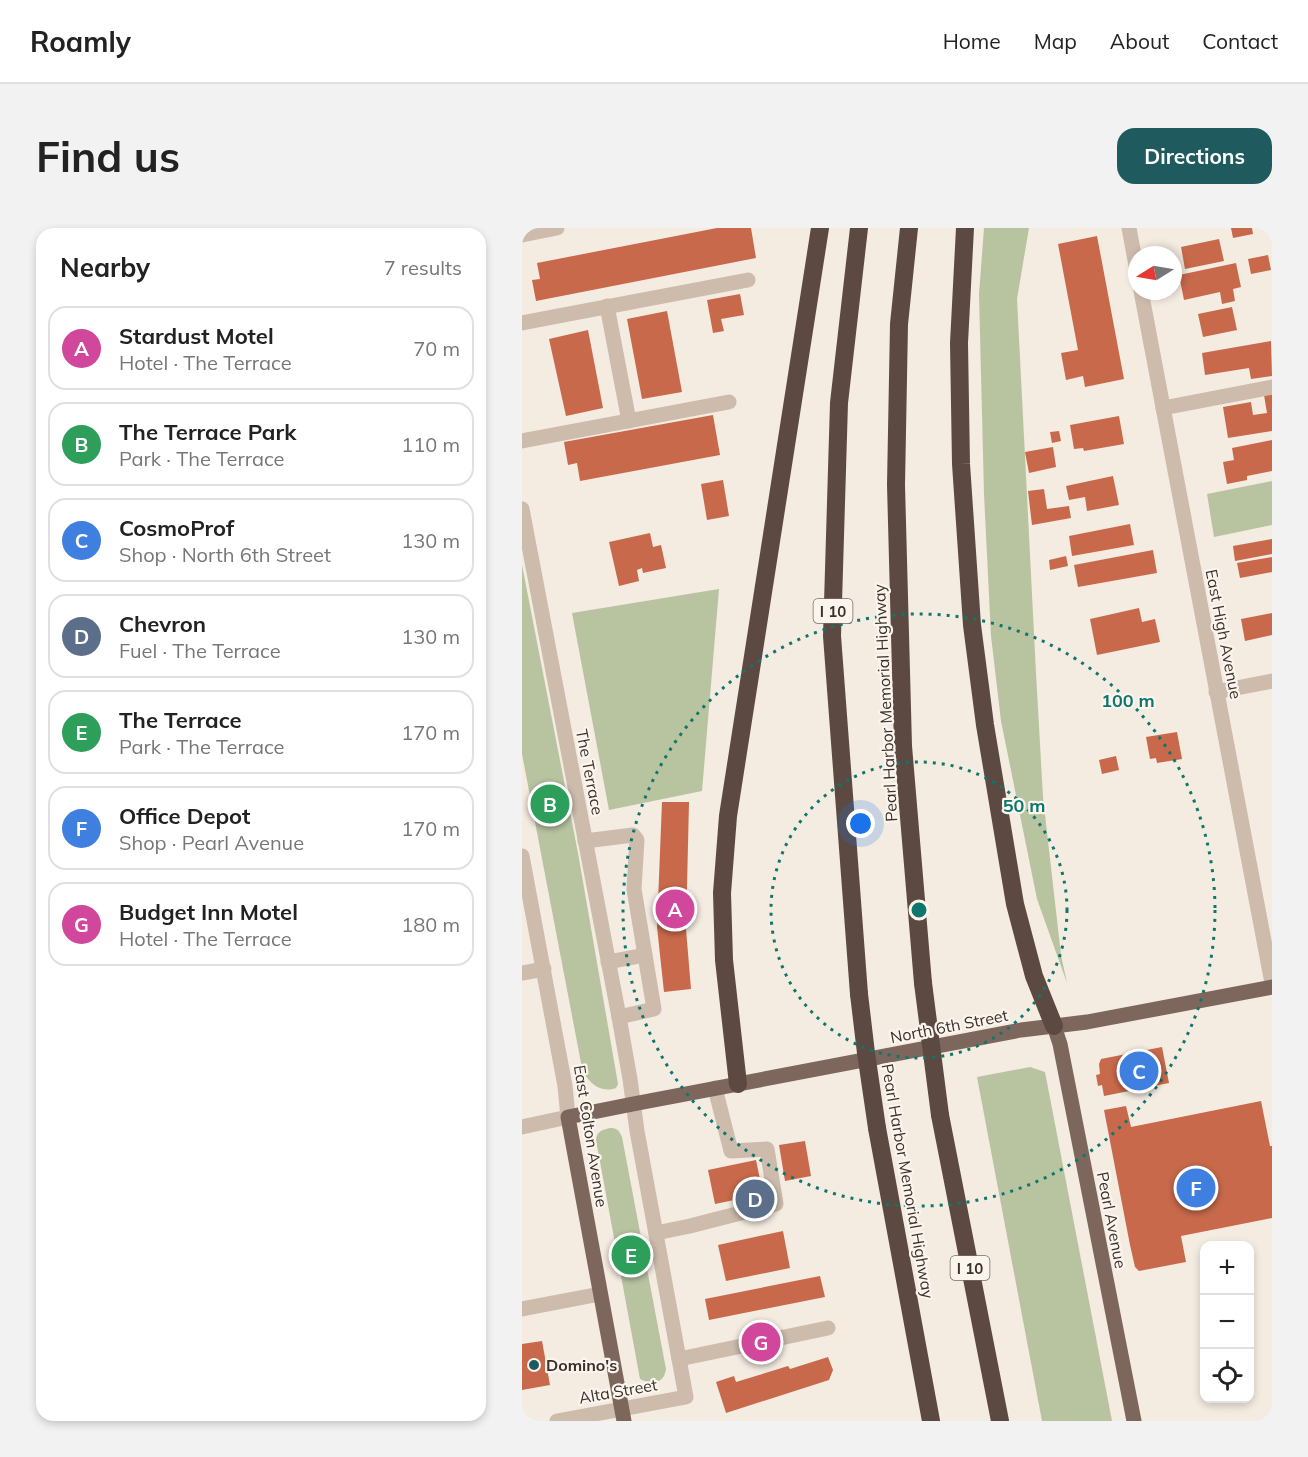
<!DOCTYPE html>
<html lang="en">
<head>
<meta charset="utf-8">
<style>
  :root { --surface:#fff; --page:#f2f2f2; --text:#222; --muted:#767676; --line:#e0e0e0; --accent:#1f5a5e }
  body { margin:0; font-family:Mulish,sans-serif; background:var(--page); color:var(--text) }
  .controls { position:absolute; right:18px; bottom:18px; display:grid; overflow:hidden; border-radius:12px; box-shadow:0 3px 9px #0003 }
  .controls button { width:54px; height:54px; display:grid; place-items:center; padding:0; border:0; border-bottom:2px solid var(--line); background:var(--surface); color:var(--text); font:30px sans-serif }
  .compass { position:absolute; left:606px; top:18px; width:54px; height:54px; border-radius:50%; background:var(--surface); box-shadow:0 3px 9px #0003; rotate:259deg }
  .you { position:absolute; left:339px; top:596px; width:21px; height:21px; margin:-15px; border:4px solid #fff; border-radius:50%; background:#1a73e8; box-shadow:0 0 0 9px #1a73e833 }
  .badge { display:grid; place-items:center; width:39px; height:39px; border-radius:50%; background:var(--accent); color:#fff; font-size:20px; font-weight:700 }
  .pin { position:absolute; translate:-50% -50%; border:3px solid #fff; box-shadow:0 2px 6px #0006 }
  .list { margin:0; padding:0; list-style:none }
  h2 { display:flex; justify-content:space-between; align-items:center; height:78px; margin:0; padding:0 24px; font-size:26px }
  h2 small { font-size:20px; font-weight:400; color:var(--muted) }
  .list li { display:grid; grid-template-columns:39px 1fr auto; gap:18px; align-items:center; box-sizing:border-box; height:84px; margin:0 12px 12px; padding:0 12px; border:2px solid var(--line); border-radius:18px }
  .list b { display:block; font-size:22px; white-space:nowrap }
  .list p { margin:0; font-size:20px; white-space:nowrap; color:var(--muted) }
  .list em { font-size:20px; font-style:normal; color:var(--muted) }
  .icon { flex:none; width:33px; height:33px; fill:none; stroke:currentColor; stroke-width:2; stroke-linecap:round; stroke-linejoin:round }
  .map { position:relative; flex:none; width:750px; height:1193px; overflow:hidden; border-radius:18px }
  header { display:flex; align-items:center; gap:36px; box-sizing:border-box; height:84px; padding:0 30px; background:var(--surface); border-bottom:2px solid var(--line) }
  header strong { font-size:28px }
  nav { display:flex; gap:33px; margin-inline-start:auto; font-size:21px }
  .intro { display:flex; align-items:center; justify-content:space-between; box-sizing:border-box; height:144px; padding:0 36px }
  h1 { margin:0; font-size:42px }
  .button { padding:15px 27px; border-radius:18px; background:var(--accent); color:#fff; font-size:21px; font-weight:700 }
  main { display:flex; gap:36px; padding:0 36px }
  aside { flex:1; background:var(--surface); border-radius:18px; box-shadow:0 3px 9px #0003 }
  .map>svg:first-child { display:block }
  .green { fill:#b8c4a0 }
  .building { fill:#c8694b }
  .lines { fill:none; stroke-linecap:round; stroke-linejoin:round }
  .minor { stroke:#cdbbac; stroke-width:15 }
  .major { stroke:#7d675c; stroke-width:15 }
  .highway { stroke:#5c4a42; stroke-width:18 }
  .highway-bridge { stroke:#5c4a42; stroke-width:18 }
  .ring { fill:none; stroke:#0f766e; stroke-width:3; stroke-dasharray:3 6 }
  .poi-dot { fill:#1f5a5e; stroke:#fbf5ee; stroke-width:2 }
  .labels { text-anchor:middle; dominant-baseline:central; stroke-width:4.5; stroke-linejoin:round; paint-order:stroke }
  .shield { fill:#fbf5ee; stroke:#756b66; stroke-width:1.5 }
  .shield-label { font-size:15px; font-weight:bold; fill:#3b302b }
  .street-label { font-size:16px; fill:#3b302b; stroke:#fbf5ee }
  .poi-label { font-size:16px; font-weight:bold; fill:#3b302b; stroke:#fbf5ee; text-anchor:start }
  .centre { fill:#0f766e; stroke:#fbf5ee; stroke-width:3 }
  .ring-label { font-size:18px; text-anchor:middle; font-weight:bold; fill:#0f766e; stroke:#fbf5ee; stroke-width:4.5; stroke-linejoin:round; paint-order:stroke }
</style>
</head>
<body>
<header>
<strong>Roamly</strong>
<nav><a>Home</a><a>Map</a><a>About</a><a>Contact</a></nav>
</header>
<div class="intro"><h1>Find us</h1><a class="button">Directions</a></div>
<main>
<aside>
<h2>Nearby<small>7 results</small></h2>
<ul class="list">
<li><span class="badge" style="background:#d1479c">A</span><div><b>Stardust Motel</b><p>Hotel · The Terrace</p></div><em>70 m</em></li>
<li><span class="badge" style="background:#2e9e5b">B</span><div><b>The Terrace Park</b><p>Park · The Terrace</p></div><em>110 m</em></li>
<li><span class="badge" style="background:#3f7fe0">C</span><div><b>CosmoProf</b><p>Shop · North 6th Street</p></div><em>130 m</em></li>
<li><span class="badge" style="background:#5c6f8a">D</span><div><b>Chevron</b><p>Fuel · The Terrace</p></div><em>130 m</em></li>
<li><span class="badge" style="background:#2e9e5b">E</span><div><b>The Terrace</b><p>Park · The Terrace</p></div><em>170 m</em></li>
<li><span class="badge" style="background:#3f7fe0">F</span><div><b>Office Depot</b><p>Shop · Pearl Avenue</p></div><em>170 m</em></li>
<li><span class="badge" style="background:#d1479c">G</span><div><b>Budget Inn Motel</b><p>Hotel · The Terrace</p></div><em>180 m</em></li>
</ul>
</aside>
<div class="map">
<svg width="750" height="1193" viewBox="0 0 750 1193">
  <rect width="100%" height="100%" fill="#f4ebe1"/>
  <g class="green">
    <path d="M 462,0 L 507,0 L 495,71 L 514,445 L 521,569 L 539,727 L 545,755 L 515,671 L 479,493 L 469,408 L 462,266 L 457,66 Z"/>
    <path d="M 750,253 L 750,297 L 692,309 L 685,266 Z"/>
    <path d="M 0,337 L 56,625 L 96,856 L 94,860 C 78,866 65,854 60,840 L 0,526 Z"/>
    <path d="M 197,361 L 180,563 L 87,582 L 50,385 Z"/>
    <path d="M 508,839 L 523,844 L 590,1193 L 520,1193 L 455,849 Z"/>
    <path d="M 88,900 C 95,900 97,902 100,909 L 144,1141 C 142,1156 130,1157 118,1151 L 74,912 C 75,903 80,902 88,900 Z"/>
  </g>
  <g class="building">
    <path d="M 195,0 L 229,0 L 234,30 L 14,73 L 10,52 L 18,51 L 15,35 Z"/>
    <path d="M 709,0 L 730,0 L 731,6 L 711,10 Z"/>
    <path d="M 575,8 L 602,151 L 563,159 L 561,148 L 544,152 L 539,125 L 556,122 L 536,16 Z"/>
    <path d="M 697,11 L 702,33 L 663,41 L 659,19 Z"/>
    <path d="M 746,27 L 749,42 L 729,46 L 726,31 Z"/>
    <path d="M 714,35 L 719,59 L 711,61 L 713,73 L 700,76 L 698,64 L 662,72 L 657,47 Z"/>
    <path d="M 218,66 L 222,87 L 199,91 L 202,103 L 191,105 L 185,72 Z"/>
    <path d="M 710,79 L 715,102 L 681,109 L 676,86 Z"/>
    <path d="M 145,83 L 160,164 L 120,171 L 105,91 Z"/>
    <path d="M 66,102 L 81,180 L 44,188 L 27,111 Z"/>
    <path d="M 749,113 L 750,148 L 729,151 L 727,140 L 683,147 L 680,125 Z"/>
    <path d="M 750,166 L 750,203 L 706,210 L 701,179 L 729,174 L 731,187 L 745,185 L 742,167 Z"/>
    <path d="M 191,187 L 198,227 L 58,253 L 55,235 L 46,237 L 42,214 Z"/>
    <path d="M 597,188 L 602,216 L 562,223 L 561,220 L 552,221 L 548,197 Z"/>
    <path d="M 537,203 L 539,213 L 530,215 L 528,204 Z"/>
    <path d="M 750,212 L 750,243 L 725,248 L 725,252 L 705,256 L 701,234 L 712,232 L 710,220 Z"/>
    <path d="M 531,219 L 534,239 L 507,245 L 503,224 Z"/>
    <path d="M 591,248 L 597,277 L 565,283 L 563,269 L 547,272 L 544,258 Z"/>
    <path d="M 201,252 L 207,288 L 185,292 L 179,256 Z"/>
    <path d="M 522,261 L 525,281 L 547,278 L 549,290 L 510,297 L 506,263 Z"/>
    <path d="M 608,296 L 612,317 L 550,328 L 547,308 Z"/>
    <path d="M 128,305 L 131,319 L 139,317 L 144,340 L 121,345 L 120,340 L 115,342 L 117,353 L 97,358 L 87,314 Z"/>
    <path d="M 750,311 L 750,326 L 713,333 L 711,318 Z"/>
    <path d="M 631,322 L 635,345 L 556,359 L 552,337 Z"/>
    <path d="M 544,328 L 546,338 L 528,342 L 527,332 Z"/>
    <path d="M 750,329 L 750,344 L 718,350 L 715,335 Z"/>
    <path d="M 617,380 L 620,394 L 633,391 L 638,414 L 575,427 L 568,391 Z"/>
    <path d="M 750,385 L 750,407 L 723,413 L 719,391 Z"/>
    <path d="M 655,504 L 660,531 L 635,535 L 634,530 L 628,531 L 624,509 Z"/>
    <path d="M 594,528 L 597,542 L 580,546 L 577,532 Z"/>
    <path d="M 140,574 L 167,574 L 164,701 L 169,761 L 142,764 L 135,699 Z"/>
    <path d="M 640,819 L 647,855 L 582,868 L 580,857 L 576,858 L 574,847 L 578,846 L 577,836 L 579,831 Z"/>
    <path d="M 739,873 L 748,918 L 750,918 L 750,990 L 659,1008 L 664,1034 L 617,1043 L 613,1039 L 608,1017 L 582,882 L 604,878 L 609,899 Z"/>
    <path d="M 283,913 L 289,948 L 263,953 L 257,917 Z"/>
    <path d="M 234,932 L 241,966 L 193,976 L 186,942 Z"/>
    <path d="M 261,1003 L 268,1040 L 204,1053 L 196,1017 Z"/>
    <path d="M 298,1048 L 303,1069 L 187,1092 L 183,1071 Z"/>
    <path d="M 20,1113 L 28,1157 L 0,1162 L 0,1116 Z"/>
    <path d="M 306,1129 L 311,1142 L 307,1152 L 204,1185 L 194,1154 L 212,1148 L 214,1154 L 266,1138 L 268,1141 Z"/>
  </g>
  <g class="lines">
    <g class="minor">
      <path d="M 607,0 L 615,43"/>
      <path d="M 0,7 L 35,0"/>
      <path d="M 619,63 L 750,755"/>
      <path d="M 85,78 L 107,193"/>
      <path d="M 0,95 L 226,52"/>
      <path d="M 641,180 L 750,159"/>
      <path d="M 0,213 L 207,174"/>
      <path d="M 0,281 L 97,789 L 108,851 L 115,903 L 164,1169 L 35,1193"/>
      <path d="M 694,464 L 750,453"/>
      <path d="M 63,613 L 111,607 L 115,612 L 112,661 L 132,781 L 97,789"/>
      <path d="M 0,628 L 43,858 L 46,889 L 0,899"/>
      <path d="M 86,734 L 123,727"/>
      <path d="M 0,745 L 22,741"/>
      <path d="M 134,1005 L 168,998 L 254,976 L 245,921 L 209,923 L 193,860"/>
      <path d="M 0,1081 L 78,1066"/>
      <path d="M 157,1131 L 306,1100"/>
    </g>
    <g class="major">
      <path d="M 532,798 L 538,816 L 612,1193"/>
      <path d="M 102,1193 L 46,889 L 111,876 L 499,802 L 565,794 L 750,759"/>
    </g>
    <g class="highway">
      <path d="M 337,0 L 317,175 L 310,408 L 337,766"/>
      <path d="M 387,0 L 377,96 L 374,257 L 381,518 L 401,755"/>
      <path d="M 443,0 L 437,115 L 439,236 L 450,397 L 463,497 L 493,676 L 512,748 L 532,798"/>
      <path d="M 216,856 L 202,732 L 200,665 L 206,588 L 298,0"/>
      <path d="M 418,887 L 478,1193"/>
      <path d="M 355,900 L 409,1193"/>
    </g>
    <g class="highway-bridge">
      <path d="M 401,755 L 418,887"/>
      <path d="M 337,766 L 344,825 L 355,900"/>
    </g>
  </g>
  <g class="ring">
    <circle cx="397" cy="682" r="148"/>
    <circle cx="397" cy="682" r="296"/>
  </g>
  <circle class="poi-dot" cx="12" cy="1137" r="6"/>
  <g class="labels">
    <g class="shield">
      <rect x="291.5" y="371" width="39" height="24" rx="4.5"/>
      <rect x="428.5" y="1028" width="39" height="24" rx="4.5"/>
    </g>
    <g class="shield-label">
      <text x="311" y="383">I 10</text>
      <text x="448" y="1040">I 10</text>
    </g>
    <g class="street-label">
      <text transform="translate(702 406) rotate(79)">East High Avenue</text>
      <text transform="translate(363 475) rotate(-93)">Pearl Harbor Memorial Highway</text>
      <text transform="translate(68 544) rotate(79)">The Terrace</text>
      <text transform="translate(427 798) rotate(-11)">North 6th Street</text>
      <text transform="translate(69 908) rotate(81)">East Colton Avenue</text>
      <text transform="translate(386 953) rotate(80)">Pearl Harbor Memorial Highway</text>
      <text transform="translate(590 992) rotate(79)">Pearl Avenue</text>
      <text transform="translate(96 1163) rotate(-10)">Alta Street</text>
    </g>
    <g class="poi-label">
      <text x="24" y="1137">Domino's</text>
    </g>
  </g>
  <circle cx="397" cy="682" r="9" class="centre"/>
  <g class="ring-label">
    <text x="606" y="479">100 m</text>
    <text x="502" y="584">50 m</text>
  </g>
</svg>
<div class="controls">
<button>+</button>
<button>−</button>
<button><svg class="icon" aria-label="locate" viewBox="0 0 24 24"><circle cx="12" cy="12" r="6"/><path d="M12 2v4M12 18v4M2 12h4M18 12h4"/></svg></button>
</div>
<svg class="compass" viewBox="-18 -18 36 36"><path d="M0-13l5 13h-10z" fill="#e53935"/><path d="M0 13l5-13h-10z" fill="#767676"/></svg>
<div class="you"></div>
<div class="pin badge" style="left:153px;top:681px;background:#d1479c">A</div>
<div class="pin badge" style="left:28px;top:576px;background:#2e9e5b">B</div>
<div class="pin badge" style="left:617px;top:843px;background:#3f7fe0">C</div>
<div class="pin badge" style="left:233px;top:971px;background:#5c6f8a">D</div>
<div class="pin badge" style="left:109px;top:1027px;background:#2e9e5b">E</div>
<div class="pin badge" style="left:674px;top:960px;background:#3f7fe0">F</div>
<div class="pin badge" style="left:239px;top:1114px;background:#d1479c">G</div>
</div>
</main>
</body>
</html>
